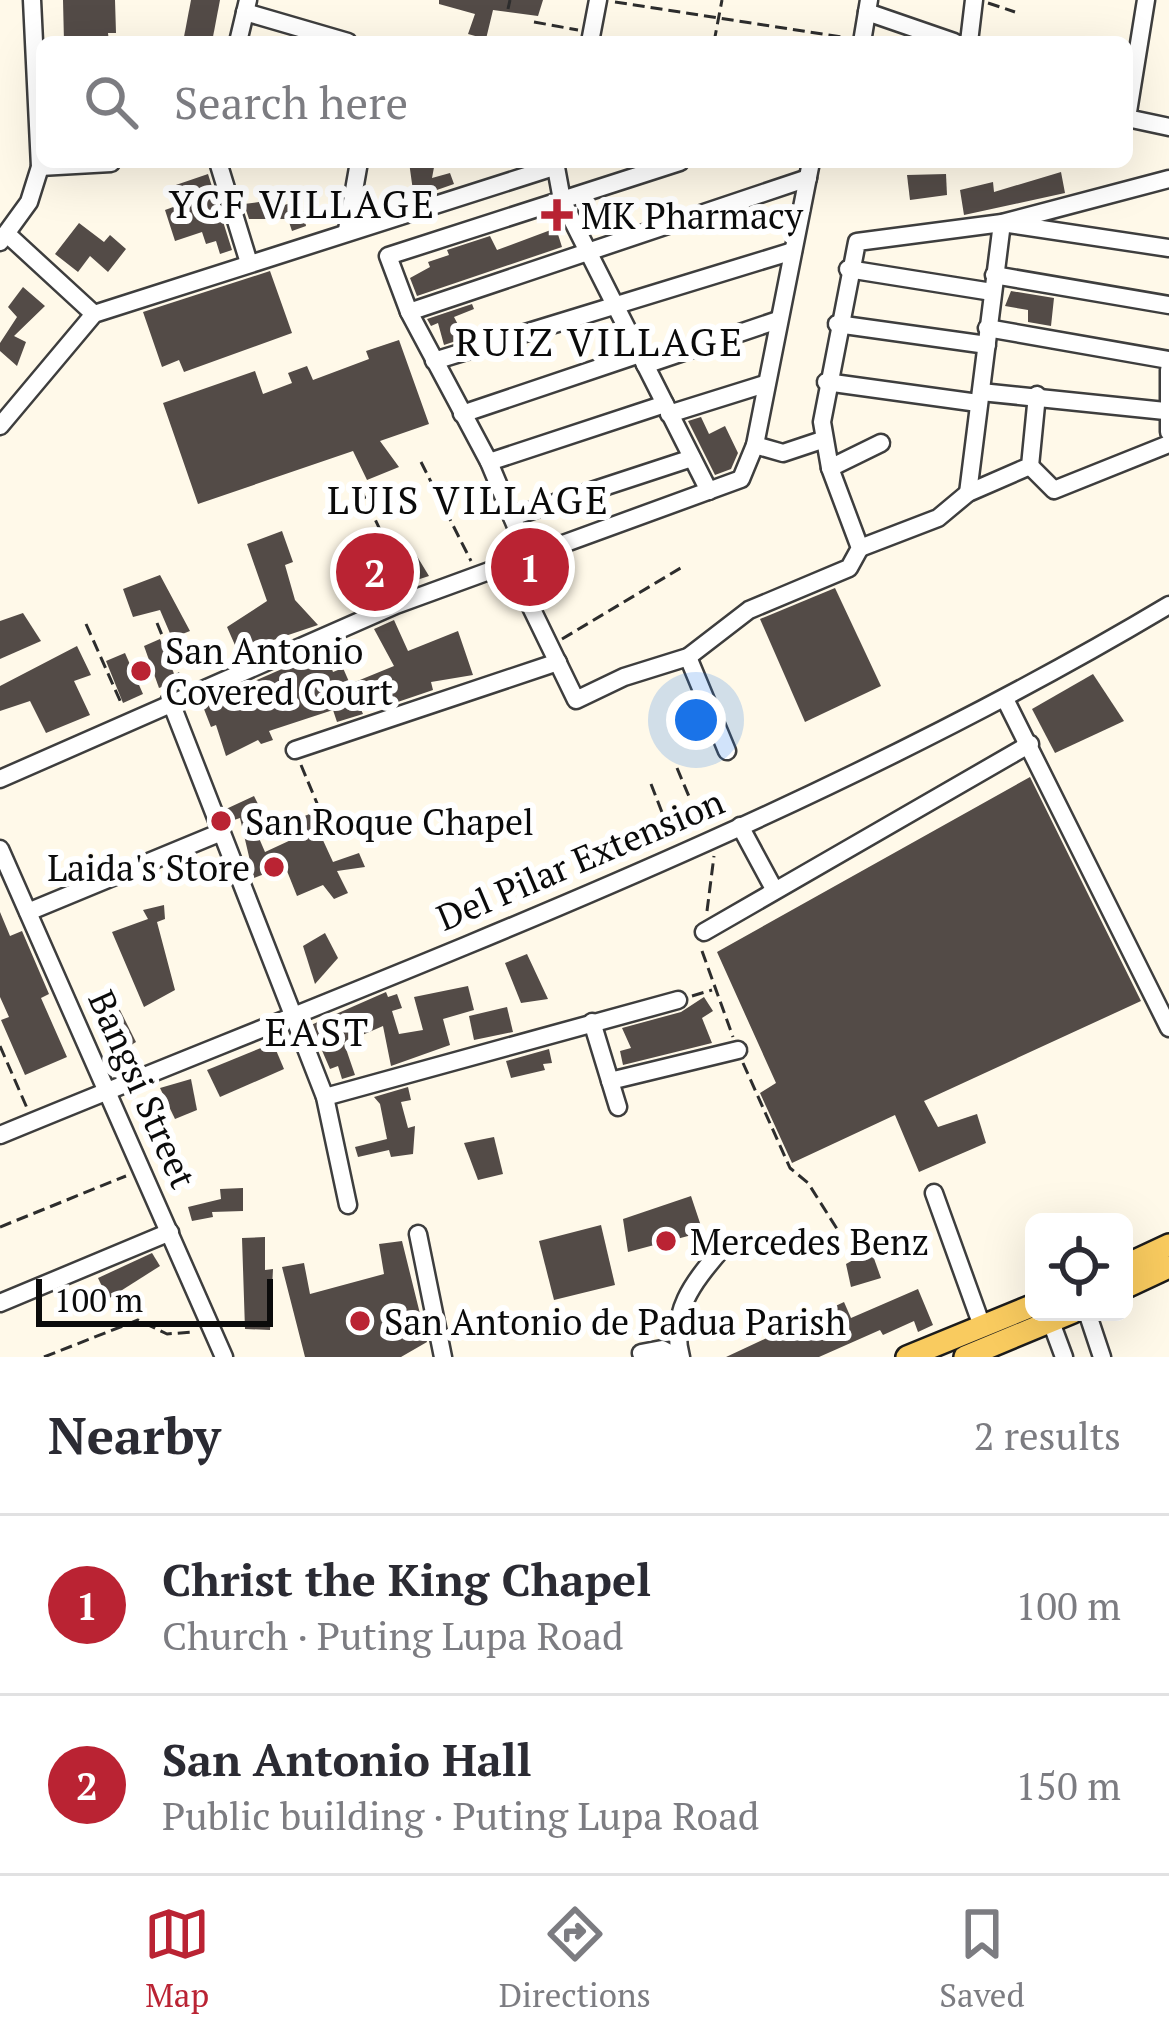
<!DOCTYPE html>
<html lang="en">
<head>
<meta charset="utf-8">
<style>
  :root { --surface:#fff; --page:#f2f2f3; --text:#2b2b33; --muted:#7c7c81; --line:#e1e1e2; --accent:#ba2333 }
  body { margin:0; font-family:"PT Serif",serif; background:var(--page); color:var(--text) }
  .controls { position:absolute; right:36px; bottom:36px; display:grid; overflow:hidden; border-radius:18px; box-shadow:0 12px 48px #0002 }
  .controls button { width:108px; height:108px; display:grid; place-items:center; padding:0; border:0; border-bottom:3px solid var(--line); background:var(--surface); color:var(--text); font:60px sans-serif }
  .scale { position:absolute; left:36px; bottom:30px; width:237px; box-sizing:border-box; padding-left:12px; border:6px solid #0b0b0b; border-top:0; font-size:33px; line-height:42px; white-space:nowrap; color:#0b0b0b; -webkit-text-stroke:9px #fff; paint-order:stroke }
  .you { position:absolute; left:696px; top:720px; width:42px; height:42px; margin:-30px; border:9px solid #fff; border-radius:50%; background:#1a73e8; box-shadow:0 0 0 18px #1a73e833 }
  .badge { display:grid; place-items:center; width:78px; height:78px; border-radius:50%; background:var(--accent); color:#fff; font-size:39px; font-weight:700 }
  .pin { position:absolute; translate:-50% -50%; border:6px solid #fff; box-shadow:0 3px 12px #0006 }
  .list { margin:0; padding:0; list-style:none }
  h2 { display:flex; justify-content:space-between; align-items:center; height:156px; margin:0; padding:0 48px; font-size:51px }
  h2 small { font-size:39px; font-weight:400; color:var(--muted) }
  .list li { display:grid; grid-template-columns:78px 1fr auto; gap:36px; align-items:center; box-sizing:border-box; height:180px; padding:0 48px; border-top:3px solid var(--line) }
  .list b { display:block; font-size:45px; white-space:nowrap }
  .list p { margin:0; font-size:39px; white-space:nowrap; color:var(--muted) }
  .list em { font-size:39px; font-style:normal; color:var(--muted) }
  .icon { flex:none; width:66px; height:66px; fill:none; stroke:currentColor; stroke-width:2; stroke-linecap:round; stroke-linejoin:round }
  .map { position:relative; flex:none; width:1169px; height:1357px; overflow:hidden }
  .search { position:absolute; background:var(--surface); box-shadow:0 12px 48px #0002; left:36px; right:36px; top:36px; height:132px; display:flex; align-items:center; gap:30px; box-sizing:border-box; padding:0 42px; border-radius:18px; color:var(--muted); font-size:45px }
  .sheet { height:516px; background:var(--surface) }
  nav { display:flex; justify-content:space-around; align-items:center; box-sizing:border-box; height:168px; border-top:3px solid var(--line); background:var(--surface); font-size:33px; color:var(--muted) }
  nav a { display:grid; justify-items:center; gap:6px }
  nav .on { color:var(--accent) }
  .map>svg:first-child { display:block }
  .building { fill:#534b47 }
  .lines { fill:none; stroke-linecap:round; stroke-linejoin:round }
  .minor-casing { stroke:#3e3e3e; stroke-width:21 }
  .major-casing { stroke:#1c1c1c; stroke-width:26 }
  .path { stroke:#2d2d2d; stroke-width:3; stroke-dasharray:12 6; stroke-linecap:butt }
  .minor { stroke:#fff; stroke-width:16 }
  .major { stroke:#f9cb5f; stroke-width:21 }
  .poi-dot { fill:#ba2333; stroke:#fff; stroke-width:4.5 }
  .labels { text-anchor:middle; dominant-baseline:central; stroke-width:12; stroke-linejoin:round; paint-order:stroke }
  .poi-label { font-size:36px; fill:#0b0b0b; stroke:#fff; text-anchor:start }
  .street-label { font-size:36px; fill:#0b0b0b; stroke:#fff }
  .neighbourhood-label { font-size:39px; letter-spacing:3px; fill:#0b0b0b; stroke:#fff }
</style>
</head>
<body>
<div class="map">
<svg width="1169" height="1357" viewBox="0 0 1169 1357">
  <rect width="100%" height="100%" fill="#fff9e9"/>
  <g class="building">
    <path d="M 63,0 L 115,0 L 116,33 L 108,33 L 109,42 L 64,42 Z"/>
    <path d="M 191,0 L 220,0 L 212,42 L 183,42 Z"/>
    <path d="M 439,0 L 543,0 L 538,16 L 493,10 L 486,39 L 468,34 L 475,14 L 439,4 Z"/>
    <path d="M 409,162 L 435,162 L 432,178 L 450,173 L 454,184 L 414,198 Z"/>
    <path d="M 1061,172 L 1065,193 L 964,215 L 960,190 L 993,182 L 994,192 Z"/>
    <path d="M 208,174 L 232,250 L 220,254 L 216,241 L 206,244 L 202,232 L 175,241 L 165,210 L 176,206 L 170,187 Z"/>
    <path d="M 946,174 L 947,195 L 910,200 L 907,175 Z"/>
    <path d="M 301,200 L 306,226 L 292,231 L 288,219 L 249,219 L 244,204 L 259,202 L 264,211 Z"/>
    <path d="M 79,223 L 104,242 L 110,235 L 126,249 L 108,272 L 90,256 L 78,272 L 55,254 Z"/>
    <path d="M 556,228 L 562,247 L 417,296 L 410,278 L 430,267 L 428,262 L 449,255 L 447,250 L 490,236 L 497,250 Z"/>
    <path d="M 270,271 L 292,333 L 184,372 L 179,360 L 162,367 L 143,312 Z"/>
    <path d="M 23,287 L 45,306 L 14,336 L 26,342 L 17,366 L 0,351 L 0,343 L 17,317 L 8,307 Z"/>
    <path d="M 1011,291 L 1054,298 L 1051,326 L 1028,322 L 1028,310 L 1005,306 Z"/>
    <path d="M 472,304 L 474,309 L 454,317 L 465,338 L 444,345 L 438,323 L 431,326 L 427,319 Z"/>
    <path d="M 399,340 L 429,424 L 380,441 L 399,467 L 367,480 L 353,451 L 198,504 L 163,403 L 255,371 L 263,394 L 292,383 L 288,373 L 307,366 L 313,380 L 369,359 L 366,351 Z"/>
    <path d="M 701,417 L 709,434 L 725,426 L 738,453 L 731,469 L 715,475 L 688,421 Z"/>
    <path d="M 282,531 L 293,562 L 285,565 L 295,600 L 318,625 L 238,652 L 227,627 L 267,601 L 247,544 Z"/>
    <path d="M 379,550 L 387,568 L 415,553 L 429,576 L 371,595 L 356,559 Z"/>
    <path d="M 160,575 L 190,631 L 172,638 L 160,610 L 133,617 L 123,589 Z"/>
    <path d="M 835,588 L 881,686 L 805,722 L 760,619 Z"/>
    <path d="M 23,613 L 41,641 L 0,659 L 0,621 Z"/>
    <path d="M 394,620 L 408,651 L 458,631 L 473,675 L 431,682 L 433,690 L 383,707 L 357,700 L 363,714 L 337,722 L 333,710 L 269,731 L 273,740 L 261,744 L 258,740 L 226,756 L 216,725 L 211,727 L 202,704 L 325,650 L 333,672 L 343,668 L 350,684 L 394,666 L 374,629 Z"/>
    <path d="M 160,639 L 177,681 L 159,688 L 144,646 Z"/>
    <path d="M 77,646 L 91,675 L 74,681 L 90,715 L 46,733 L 30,701 L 0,711 L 0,686 Z"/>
    <path d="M 125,653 L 143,694 L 123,703 L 106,661 Z"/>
    <path d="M 1093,674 L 1124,721 L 1055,753 L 1032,709 Z"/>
    <path d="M 1030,777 L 1141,1001 L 924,1101 L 938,1127 L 977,1114 L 986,1143 L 919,1172 L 895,1115 L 792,1163 L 760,1093 L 776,1083 L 717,952 Z"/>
    <path d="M 254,796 L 262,812 L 249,815 L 265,852 L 293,839 L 287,823 L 317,811 L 322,823 L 316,825 L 333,862 L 359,853 L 365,867 L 337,871 L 348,893 L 334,899 L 323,885 L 297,896 L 285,866 L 254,878 L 240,818 L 231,821 L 226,809 Z"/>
    <path d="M 164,905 L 165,919 L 157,922 L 175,990 L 144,1007 L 112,932 L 148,919 L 143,910 Z"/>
    <path d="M 0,912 L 10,936 L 22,931 L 49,994 L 41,998 L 67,1057 L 25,1075 L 1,1020 L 9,1017 L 0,997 Z"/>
    <path d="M 325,933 L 338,958 L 315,984 L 303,946 Z"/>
    <path d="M 527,954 L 548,999 L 521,1003 L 505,963 Z"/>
    <path d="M 468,986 L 474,1010 L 443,1019 L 450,1045 L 391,1066 L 383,1026 L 344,1043 L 355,1075 L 342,1079 L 338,1066 L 330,1069 L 311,1025 L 386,992 L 388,997 L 397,994 L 402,1008 L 392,1011 L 399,1034 L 423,1030 L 414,997 Z"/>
    <path d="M 111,992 L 136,1042 L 118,1053 L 87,996 Z"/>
    <path d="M 704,997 L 713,1011 L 702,1018 L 712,1043 L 623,1065 L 620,1051 L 631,1048 L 622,1028 L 681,1012 Z"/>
    <path d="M 507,1007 L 513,1032 L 474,1040 L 469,1016 Z"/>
    <path d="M 273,1043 L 284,1069 L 220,1097 L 207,1070 Z"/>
    <path d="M 549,1049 L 552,1063 L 543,1064 L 545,1070 L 511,1078 L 506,1061 Z"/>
    <path d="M 191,1079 L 197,1110 L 175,1119 L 160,1088 Z"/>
    <path d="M 408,1087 L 411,1100 L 401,1102 L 408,1128 L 415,1126 L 413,1154 L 391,1157 L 389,1150 L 358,1157 L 355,1147 L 387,1139 L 380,1104 L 374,1097 Z"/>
    <path d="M 494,1137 L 503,1174 L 478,1180 L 464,1143 Z"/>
    <path d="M 243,1188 L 243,1211 L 212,1212 L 213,1217 L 192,1221 L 188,1207 L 221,1199 L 220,1189 Z"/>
    <path d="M 691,1196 L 703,1232 L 628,1252 L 623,1219 Z"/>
    <path d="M 601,1225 L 615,1285 L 554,1300 L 539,1241 Z"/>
    <path d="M 265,1237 L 265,1270 L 273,1269 L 270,1330 L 245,1329 L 242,1238 Z"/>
    <path d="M 402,1241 L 427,1342 L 401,1357 L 305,1357 L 282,1267 L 304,1263 L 310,1294 L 384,1274 L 379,1244 Z"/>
    <path d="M 871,1250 L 881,1278 L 851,1287 L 846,1264 Z"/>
    <path d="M 152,1253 L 160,1266 L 108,1299 L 98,1278 Z"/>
    <path d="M 918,1289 L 933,1325 L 918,1332 L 914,1321 L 883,1335 L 880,1330 L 819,1357 L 726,1357 L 844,1302 L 851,1318 Z"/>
  </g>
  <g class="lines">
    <defs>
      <g id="minor">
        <path d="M 1146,0 L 1127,118 L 1169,127"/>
        <path d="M 245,12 L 348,42"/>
        <path d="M 867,12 L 954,42"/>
        <path d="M 238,42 L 248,0"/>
        <path d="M 590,42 L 598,0"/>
        <path d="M 862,42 L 869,0"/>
        <path d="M 969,42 L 974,0"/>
        <path d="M 218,162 L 249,263"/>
        <path d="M 555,162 L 562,200 L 709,491"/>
        <path d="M 40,167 L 111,163"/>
        <path d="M 347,230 L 359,162"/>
        <path d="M 7,234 L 94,314"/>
        <path d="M 0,242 L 29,202 L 40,167 L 32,0"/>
        <path d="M 848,269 L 992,292"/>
        <path d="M 994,275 L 1169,305"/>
        <path d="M 409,312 L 808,178"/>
        <path d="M 837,324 L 987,345"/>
        <path d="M 987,328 L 1169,360"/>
        <path d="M 434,361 L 793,251"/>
        <path d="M 645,365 L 778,320"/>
        <path d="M 1169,370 L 1169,432"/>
        <path d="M 826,382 L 978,403"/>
        <path d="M 981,392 L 1165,411"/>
        <path d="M 462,414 L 640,354"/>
        <path d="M 669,414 L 765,384"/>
        <path d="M 0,426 L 94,314 L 554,167"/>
        <path d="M 755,445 L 783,453 L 822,440"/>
        <path d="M 489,462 L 665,404"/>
        <path d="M 1030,466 L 1054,490 L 1169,444"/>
        <path d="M 830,468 L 881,443"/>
        <path d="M 968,493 L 1002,223 L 1169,248"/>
        <path d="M 512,517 L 692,458"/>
        <path d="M 860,548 L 938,518 L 968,493 L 1030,466 L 1037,395"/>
        <path d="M 527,553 L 489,462 L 409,312 L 388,256 L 680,162"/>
        <path d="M 508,560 L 576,700 L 624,677 L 688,657 L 749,610 L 849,568 L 860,548 L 830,468 L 822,422 L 857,242 L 1002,223 L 1169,179"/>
        <path d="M 688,657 L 727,751"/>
        <path d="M 170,700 L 325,1097 L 348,1205"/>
        <path d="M 1006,701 L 1169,1028"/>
        <path d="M 295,750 L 558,662"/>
        <path d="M 0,779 L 396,605 L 741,479 L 755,445 L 811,162"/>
        <path d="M 740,826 L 774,889"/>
        <path d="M 0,849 L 224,1357"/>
        <path d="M 28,912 L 219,833"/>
        <path d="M 704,932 L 1030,744"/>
        <path d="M 592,1022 L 618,1107"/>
        <path d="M 610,1081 L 738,1050"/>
        <path d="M 325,1097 L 678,1000"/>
        <path d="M 0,1135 C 395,972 801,825 1169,605"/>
        <path d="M 934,1193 L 982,1326"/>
        <path d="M 418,1234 L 443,1357"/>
        <path d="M 0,1303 L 170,1232"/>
        <path d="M 1087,1312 L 1102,1357"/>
        <path d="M 1051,1322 L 1064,1357"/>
        <path d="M 641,1353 L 662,1349 L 677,1357"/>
        <path d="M 681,1357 C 669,1312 693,1283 720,1251"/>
      </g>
      <g id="major">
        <path d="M 1124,1266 L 1169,1245"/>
        <path d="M 1124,1288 L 1169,1267"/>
        <path d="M 907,1357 L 1034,1305"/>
        <path d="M 965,1357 L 1073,1312"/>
      </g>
    </defs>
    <use href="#minor" class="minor-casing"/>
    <use href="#major" class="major-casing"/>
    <g class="path">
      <path d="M 615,2 L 848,38"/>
      <path d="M 988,3 L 1015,12"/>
      <path d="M 508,9 L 510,0"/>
      <path d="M 534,22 L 578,30"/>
      <path d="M 714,42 L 722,0"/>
      <path d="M 421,462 L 471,561"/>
      <path d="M 360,488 L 407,586"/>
      <path d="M 347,546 L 370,601"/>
      <path d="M 157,623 L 181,681"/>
      <path d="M 86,624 L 122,705"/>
      <path d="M 562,639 L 684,566"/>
      <path d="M 301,765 L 319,808"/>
      <path d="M 677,768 L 701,825"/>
      <path d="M 651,784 L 672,838"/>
      <path d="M 707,911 L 714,856"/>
      <path d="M 702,951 L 733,1037"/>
      <path d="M 692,996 L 712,990"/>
      <path d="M 0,1046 L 27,1108"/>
      <path d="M 743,1063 L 790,1168 L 808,1183 L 839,1232"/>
      <path d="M 0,1227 L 126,1176"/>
      <path d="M 44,1357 L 138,1320 L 167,1334 L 192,1332"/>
    </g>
    <use href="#minor" class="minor"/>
    <use href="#major" class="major"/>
  </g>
  <g class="poi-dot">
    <path d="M551 197h12v12h12v12h-12v12h-12v-12h-12v-12h12z"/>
    <circle cx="141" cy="671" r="12"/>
    <circle cx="221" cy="821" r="12"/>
    <circle cx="274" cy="867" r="12"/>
    <circle cx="666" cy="1241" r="12"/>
    <circle cx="360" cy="1321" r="12"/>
  </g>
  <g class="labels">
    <g class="poi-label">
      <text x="581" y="215">MK Pharmacy</text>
      <text x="165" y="650">San Antonio<tspan x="165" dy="41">Covered Court</tspan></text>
      <text x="245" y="821">San Roque Chapel</text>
      <text x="250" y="867" text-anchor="end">Laida's Store</text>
      <text x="690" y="1241">Mercedes Benz</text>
      <text x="384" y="1321">San Antonio de Padua Parish</text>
    </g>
    <g class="street-label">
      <text transform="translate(580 859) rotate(-23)">Del Pilar Extension</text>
      <text transform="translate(143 1089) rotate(66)">Bangsi Street</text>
    </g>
    <g class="neighbourhood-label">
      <text x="303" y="203">YCF VILLAGE</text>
      <text x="600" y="341">RUIZ VILLAGE</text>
      <text x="469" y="499">LUIS VILLAGE</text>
      <text x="318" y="1031">EAST</text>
    </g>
  </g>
</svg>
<div class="controls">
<button><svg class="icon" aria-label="locate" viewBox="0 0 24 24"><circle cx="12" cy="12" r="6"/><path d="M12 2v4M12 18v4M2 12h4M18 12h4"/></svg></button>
</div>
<div class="scale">100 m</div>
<div class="you"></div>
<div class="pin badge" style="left:530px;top:567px">1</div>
<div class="pin badge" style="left:375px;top:572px">2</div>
<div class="search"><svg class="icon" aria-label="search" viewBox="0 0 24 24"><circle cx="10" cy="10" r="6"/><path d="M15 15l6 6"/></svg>Search here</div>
</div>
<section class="sheet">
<h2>Nearby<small>2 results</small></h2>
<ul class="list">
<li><span class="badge">1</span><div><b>Christ the King Chapel</b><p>Church · Puting Lupa Road</p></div><em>100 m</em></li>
<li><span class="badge">2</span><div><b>San Antonio Hall</b><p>Public building · Puting Lupa Road</p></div><em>150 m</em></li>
</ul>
</section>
<nav>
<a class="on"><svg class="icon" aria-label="map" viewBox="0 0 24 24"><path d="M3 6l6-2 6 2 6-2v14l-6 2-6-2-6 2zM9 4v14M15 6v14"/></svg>Map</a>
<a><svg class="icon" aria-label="directions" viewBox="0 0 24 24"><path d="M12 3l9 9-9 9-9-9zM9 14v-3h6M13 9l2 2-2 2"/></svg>Directions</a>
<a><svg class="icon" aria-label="saved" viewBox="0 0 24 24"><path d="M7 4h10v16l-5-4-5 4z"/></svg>Saved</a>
</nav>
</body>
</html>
